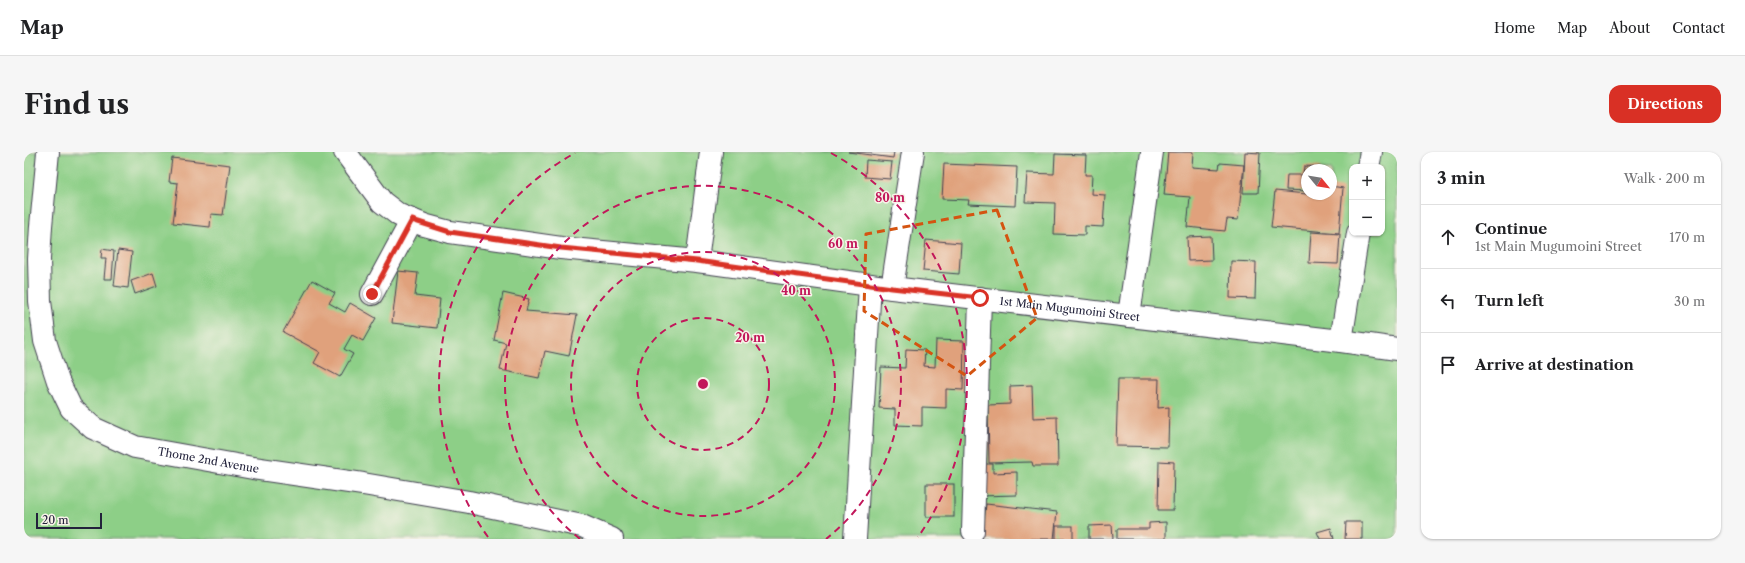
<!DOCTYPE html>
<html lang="en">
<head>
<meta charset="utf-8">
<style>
  :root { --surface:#fff; --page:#f6f6f6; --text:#202124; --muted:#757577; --line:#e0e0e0; --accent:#d93025 }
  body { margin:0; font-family:"Libre Caslon Text",serif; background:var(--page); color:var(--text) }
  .controls { position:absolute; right:12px; top:12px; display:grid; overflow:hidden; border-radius:8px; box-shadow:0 1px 3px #0004 }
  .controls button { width:36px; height:36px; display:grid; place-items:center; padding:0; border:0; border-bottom:1px solid var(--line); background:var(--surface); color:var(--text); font:20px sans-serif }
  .compass { position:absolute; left:1277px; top:12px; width:36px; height:36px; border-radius:50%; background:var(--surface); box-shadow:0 1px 3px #0004; rotate:120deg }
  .scale { position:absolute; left:12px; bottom:10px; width:66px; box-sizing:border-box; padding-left:4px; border:2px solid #22223b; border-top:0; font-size:11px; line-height:14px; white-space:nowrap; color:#22223b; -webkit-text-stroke:3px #f7f3e8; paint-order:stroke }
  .stop { position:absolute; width:12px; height:12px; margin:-9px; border:3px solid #d93025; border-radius:50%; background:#fff }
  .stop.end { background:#d93025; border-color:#fff; box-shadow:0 1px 4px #0008 }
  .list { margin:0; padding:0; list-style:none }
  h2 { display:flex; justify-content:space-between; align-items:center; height:52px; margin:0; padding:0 16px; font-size:17px }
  h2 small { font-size:13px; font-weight:400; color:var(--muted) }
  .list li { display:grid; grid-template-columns:26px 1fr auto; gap:12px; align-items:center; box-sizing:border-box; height:64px; padding:0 16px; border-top:1px solid var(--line) }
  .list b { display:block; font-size:15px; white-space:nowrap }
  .list p { margin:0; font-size:13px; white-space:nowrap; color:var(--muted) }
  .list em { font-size:13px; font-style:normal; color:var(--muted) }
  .icon { flex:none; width:22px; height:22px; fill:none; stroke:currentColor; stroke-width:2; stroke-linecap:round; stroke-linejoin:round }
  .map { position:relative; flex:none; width:1373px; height:387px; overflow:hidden; border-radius:12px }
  header { display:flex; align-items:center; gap:24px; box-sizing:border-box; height:56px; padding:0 20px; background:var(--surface); border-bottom:1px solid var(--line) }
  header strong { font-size:19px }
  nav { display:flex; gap:22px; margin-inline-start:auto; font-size:14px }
  .intro { display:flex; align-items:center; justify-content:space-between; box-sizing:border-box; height:96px; padding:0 24px }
  h1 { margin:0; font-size:28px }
  .button { padding:10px 18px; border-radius:12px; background:var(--accent); color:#fff; font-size:14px; font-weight:700 }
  main { display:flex; gap:24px; padding:0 24px }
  aside { flex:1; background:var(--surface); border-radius:12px; box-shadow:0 1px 3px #0004 }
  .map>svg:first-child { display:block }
  .green { fill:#8dcf87; stroke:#587861; fill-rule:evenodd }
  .building { fill:#e0a17b }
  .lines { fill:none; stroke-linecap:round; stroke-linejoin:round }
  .minor-casing { stroke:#403f4f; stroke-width:24 }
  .minor { stroke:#fff; stroke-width:22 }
  .route { stroke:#d93025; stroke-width:5 }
  .marked { fill:none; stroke:#d45411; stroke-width:3; stroke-dasharray:8 5; stroke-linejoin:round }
  .ring { fill:none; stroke:#c2185b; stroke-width:2; stroke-dasharray:7 5 }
  .labels { text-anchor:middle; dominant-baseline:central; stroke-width:3; stroke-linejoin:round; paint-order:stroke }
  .street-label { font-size:11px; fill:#22223b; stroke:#f7f3e8 }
  .centre { fill:#c2185b; stroke:#f7f3e8; stroke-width:2 }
  .ring-label { font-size:12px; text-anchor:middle; font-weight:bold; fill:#c2185b; stroke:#f7f3e8; stroke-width:3; stroke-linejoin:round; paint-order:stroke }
</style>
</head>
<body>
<header>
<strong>Map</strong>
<nav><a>Home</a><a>Map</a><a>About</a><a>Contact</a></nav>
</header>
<div class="intro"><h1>Find us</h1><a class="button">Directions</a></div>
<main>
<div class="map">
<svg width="1373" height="387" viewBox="0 0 1373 387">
  <rect width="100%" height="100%" fill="#f7f3e8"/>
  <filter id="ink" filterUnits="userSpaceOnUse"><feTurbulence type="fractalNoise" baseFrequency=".025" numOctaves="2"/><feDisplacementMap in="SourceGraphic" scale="8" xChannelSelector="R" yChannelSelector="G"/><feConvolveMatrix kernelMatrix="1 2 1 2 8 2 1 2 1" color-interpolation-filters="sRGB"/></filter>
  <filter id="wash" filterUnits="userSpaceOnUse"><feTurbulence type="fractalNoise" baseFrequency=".012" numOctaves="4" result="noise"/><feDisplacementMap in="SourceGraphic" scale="16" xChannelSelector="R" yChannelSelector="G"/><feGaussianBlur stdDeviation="0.9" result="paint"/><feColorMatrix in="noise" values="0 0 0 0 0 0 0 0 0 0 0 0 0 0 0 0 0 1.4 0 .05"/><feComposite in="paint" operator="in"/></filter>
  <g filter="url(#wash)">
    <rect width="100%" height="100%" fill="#ede2c2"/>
    <path class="green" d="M 0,0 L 1373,0 L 1373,387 L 0,387 ZM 1328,15 L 1358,15 L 1358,81 L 1328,81 ZM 1283,18 L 1307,18 L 1307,42 L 1283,42 Z"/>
    <g id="blocks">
      <g class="building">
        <path d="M 824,0 L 870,0 L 869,6 Z"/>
        <path d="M 1144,0 L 1169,0 L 1168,15 L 1195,17 L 1196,11 L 1220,13 L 1214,68 L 1203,67 L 1201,79 L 1163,75 L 1166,45 L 1140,43 Z"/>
        <path d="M 1221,0 L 1236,1 L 1234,41 L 1219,41 Z"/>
        <path d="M 1031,2 L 1062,3 L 1061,23 L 1068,23 L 1067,42 L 1081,43 L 1079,75 L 1061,74 L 1061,83 L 1030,82 L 1031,51 L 1001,50 L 1003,21 L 1030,22 Z"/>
        <path d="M 148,6 L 206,13 L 199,63 L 187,62 L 186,75 L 149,71 L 154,31 L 145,30 Z"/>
        <path d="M 842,8 L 868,10 L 866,27 L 841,25 Z"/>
        <path d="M 920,12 L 993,15 L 991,54 L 944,52 L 945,48 L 918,47 Z"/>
        <path d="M 1280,14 L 1296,15 L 1296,18 L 1283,18 L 1283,39 L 1262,38 L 1263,23 L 1279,23 Z"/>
        <path d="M 1307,34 L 1319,36 L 1315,81 L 1247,75 L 1251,39 L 1283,42 L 1307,42 Z"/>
        <path d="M 1287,80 L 1316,82 L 1314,112 L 1285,111 Z"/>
        <path d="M 1187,84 L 1188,108 L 1164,109 L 1163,85 Z"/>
        <path d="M 902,88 L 937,91 L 935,122 L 899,119 Z"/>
        <path d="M 78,97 L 90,99 L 88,127 L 80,127 L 82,106 L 77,106 Z"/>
        <path d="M 94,98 L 108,100 L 104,136 L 90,134 Z"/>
        <path d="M 1207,109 L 1232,110 L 1231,147 L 1206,146 Z"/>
        <path d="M 374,119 L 394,121 L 391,144 L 416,147 L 413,176 L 368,171 Z"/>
        <path d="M 129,121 L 133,134 L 111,142 L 107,129 Z"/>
        <path d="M 288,128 L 311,141 L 305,151 L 321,160 L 326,151 L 352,166 L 339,189 L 328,183 L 320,197 L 329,202 L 316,225 L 290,211 L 296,200 L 259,180 Z"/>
        <path d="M 479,141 L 505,147 L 502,159 L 553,163 L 545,204 L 521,199 L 515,226 L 476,218 L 482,191 L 470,188 Z"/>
        <path d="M 912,188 L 940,189 L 939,238 L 922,237 L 922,256 L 898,255 L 898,274 L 871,273 L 871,257 L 855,256 L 857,215 L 881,216 L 882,197 L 901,198 L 900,214 L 911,215 Z"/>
        <path d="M 1094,227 L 1135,227 L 1134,256 L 1145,255 L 1144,295 L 1092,294 Z"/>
        <path d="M 1008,233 L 1009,266 L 1033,265 L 1034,314 L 1009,314 L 1008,310 L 965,311 L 964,253 L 986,252 L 986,234 Z"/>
        <path d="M 1135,309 L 1150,310 L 1149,358 L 1134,358 Z"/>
        <path d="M 955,312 L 969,312 L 969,321 L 993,320 L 993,343 L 955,344 Z"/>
        <rect x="902" y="332" width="28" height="33"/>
        <path d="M 962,352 L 1033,360 L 1030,387 L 958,387 Z"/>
        <path d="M 1142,370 L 1142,387 L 1093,387 L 1093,377 L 1125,377 L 1125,371 Z"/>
        <path d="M 1322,370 L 1338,370 L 1338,387 L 1321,387 Z"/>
        <path d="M 1088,373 L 1089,387 L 1065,387 L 1065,374 Z"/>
        <rect x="1032" y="374" width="17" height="13"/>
        <path d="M 1307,376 L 1310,387 L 1296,387 L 1293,380 Z"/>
      </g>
    </g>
  </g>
  <g filter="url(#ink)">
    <use href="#blocks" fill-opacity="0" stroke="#403f4f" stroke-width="1"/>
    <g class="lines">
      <defs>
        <g id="minor">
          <path id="s1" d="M 24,0 L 17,74 L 15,107 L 16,149 L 21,189 L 34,229 L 47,256 L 69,276 L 111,295 L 229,316 L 339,332 L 445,350 L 558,374 L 588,387"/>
          <path id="s2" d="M 321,0 L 358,50 L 375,63 L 400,73 L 426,80 L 537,96 L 673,109 L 868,136 L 1317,189 L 1373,197"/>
          <path d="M 1344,15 L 1347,0"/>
          <path d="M 673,109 L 687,0"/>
          <path d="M 868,136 L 889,0"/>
          <path d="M 348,142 L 388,68"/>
          <path d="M 1105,164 L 1128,0"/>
          <path d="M 1317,189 L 1334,81"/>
          <path d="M 949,379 L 956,146"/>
          <path d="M 831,387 L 846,133"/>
        </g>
      </defs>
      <use href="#minor" class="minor-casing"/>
      <use href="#minor" class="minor"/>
    </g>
  </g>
  <g class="lines" filter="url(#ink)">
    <path class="route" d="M 348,142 L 388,68 L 426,80 L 537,96 L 673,109 L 868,136 L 956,146"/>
  </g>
  <path class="marked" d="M 973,58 L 1013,166 L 943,224 L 840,159 L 842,82 Z"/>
  <g class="ring">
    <circle cx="679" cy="232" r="66"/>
    <circle cx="679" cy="232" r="132"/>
    <path d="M556 387A198 198 0 1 1 802 387"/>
    <path d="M464 385A264 264 0 0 1 551 1M807 1A264 264 0 0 1 894 385"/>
  </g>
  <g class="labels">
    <g class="street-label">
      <text stroke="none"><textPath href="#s2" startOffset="762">1st Main Mugumoini Street</textPath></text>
      <text stroke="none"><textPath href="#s1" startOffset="412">Thome 2nd Avenue</textPath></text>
    </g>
  </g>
  <circle cx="679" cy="232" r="6" class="centre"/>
  <g class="ring-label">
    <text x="866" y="50">80 m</text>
    <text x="819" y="96">60 m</text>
    <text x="772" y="143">40 m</text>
    <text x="726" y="190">20 m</text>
  </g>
</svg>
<div class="controls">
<button>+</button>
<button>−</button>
</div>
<svg class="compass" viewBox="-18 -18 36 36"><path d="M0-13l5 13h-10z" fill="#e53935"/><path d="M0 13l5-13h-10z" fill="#757577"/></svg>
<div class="scale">20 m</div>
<div class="stop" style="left:956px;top:146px"></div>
<div class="stop end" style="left:348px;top:142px"></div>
</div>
<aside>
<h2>3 min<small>Walk · 200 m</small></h2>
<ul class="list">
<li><svg class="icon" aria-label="ahead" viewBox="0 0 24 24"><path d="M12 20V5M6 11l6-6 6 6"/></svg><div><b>Continue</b><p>1st Main Mugumoini Street</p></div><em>170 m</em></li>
<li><svg class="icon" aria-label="left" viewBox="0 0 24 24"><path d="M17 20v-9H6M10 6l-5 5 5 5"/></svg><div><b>Turn left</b></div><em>30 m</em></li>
<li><svg class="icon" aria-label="arrive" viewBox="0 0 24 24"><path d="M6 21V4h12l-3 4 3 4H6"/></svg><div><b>Arrive at destination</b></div></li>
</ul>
</aside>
</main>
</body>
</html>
